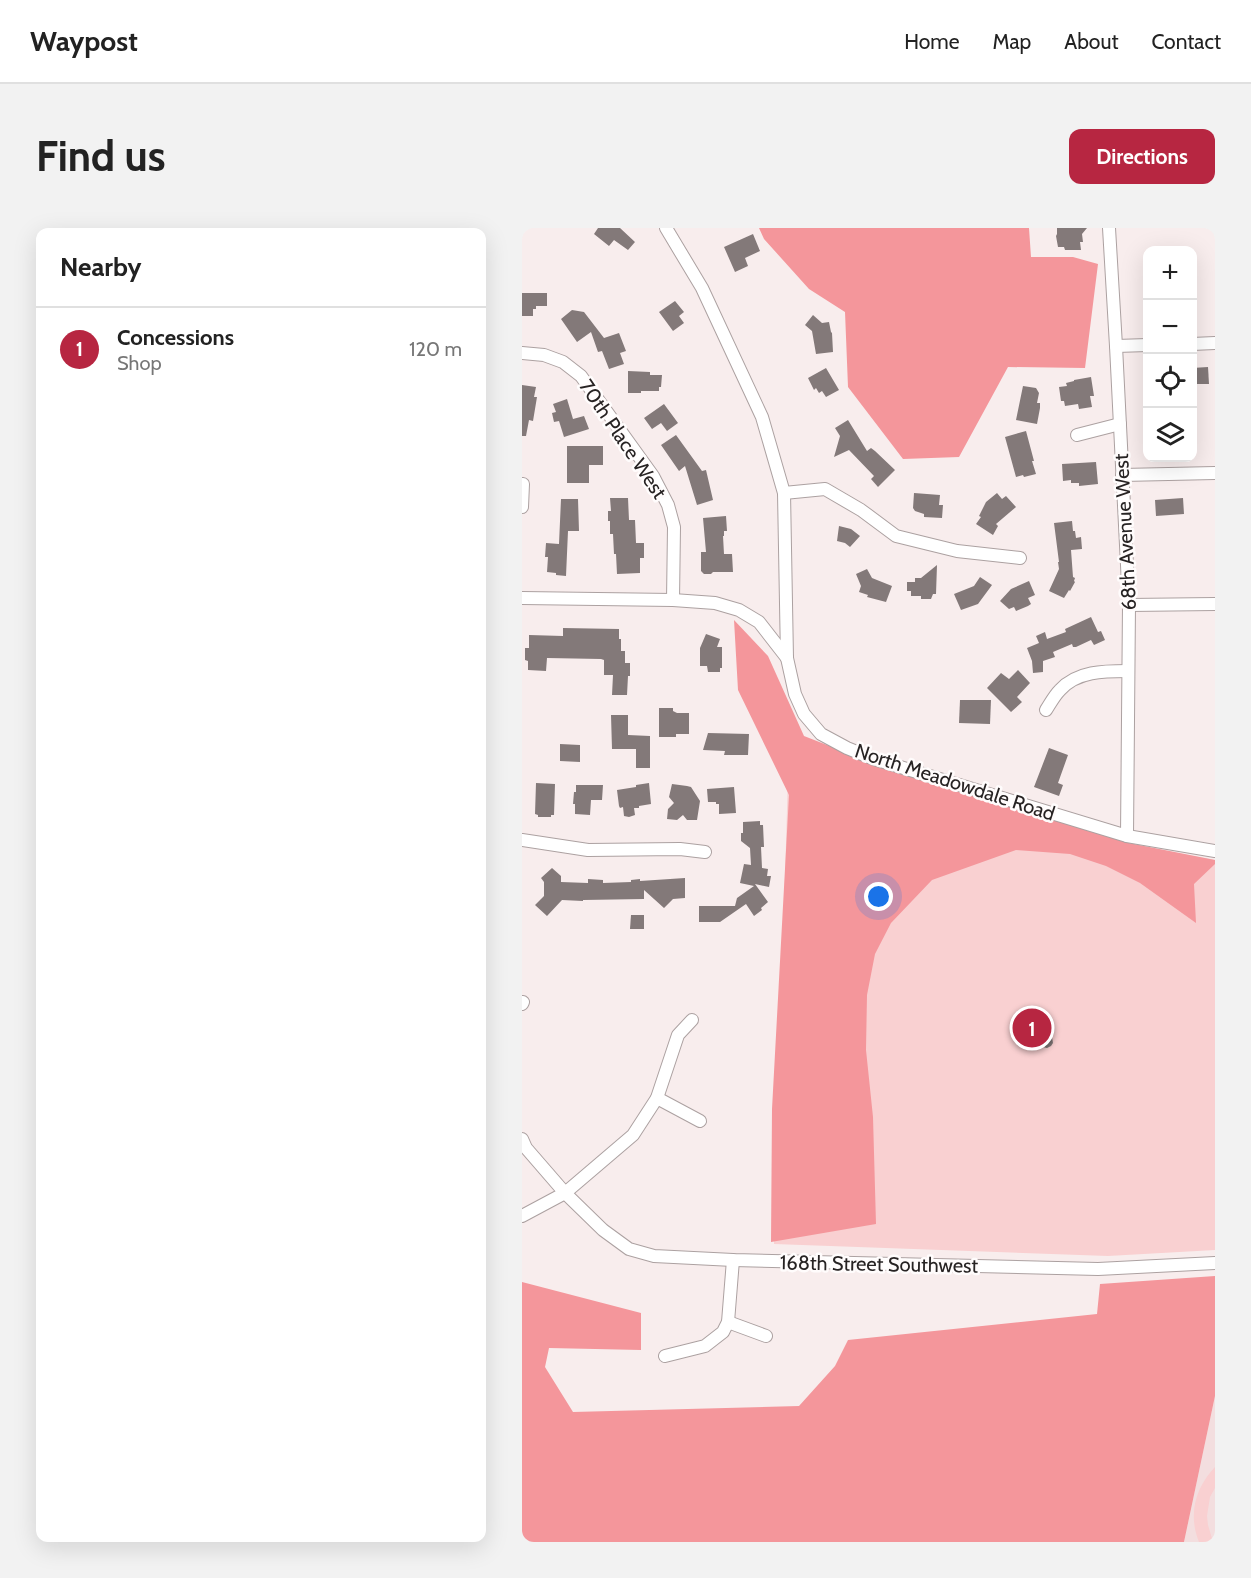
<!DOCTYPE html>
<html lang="en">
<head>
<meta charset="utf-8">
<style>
  :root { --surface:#fff; --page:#f2f2f2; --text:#222; --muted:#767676; --line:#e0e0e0; --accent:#b72641 }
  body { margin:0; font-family:Cabin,sans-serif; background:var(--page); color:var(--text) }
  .controls { position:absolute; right:18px; top:18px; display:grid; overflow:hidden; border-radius:12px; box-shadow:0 6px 24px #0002 }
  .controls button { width:54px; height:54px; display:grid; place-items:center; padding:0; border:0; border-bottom:2px solid var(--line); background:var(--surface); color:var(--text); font:30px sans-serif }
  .you { position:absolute; left:357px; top:669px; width:21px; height:21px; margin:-15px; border:4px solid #fff; border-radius:50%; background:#1a73e8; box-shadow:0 0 0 9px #1a73e833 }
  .badge { display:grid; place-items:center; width:39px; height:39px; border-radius:50%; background:var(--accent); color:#fff; font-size:20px; font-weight:700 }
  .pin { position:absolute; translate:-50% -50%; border:3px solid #fff; box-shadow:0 2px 6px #0006 }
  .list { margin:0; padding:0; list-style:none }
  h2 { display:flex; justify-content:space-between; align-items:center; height:78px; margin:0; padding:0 24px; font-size:26px }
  h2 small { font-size:20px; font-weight:400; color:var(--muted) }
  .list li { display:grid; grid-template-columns:39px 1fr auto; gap:18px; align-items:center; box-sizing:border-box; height:84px; padding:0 24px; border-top:2px solid var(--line) }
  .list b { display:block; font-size:22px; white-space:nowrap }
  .list p { margin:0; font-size:20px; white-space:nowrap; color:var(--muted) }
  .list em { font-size:20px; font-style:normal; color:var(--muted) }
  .icon { flex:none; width:33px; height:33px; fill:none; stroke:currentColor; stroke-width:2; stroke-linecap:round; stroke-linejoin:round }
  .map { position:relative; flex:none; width:693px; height:1314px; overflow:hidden; border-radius:12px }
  header { display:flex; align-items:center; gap:36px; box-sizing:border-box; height:84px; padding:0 30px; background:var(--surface); border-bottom:2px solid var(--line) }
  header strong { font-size:28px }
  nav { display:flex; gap:33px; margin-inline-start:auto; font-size:21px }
  .intro { display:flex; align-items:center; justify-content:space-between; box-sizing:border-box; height:144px; padding:0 36px }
  h1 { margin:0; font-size:42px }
  .button { padding:15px 27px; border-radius:12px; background:var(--accent); color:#fff; font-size:21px; font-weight:700 }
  main { display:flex; gap:36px; padding:0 36px }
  aside { flex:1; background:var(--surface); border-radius:12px; box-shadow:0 6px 24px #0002 }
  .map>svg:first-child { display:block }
  .built { fill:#f3dedf }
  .green { fill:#f9d0d1 }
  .forest { fill:#f4969b }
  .building { fill:#837979 }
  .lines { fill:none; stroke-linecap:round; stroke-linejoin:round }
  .minor-casing { stroke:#aca1a1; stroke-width:14 }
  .minor { stroke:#fff; stroke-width:12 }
  .labels { text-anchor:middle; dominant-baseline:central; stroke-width:5; stroke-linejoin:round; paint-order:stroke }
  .street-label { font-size:20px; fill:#272323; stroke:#fffcfc }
</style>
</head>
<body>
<header>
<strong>Waypost</strong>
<nav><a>Home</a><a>Map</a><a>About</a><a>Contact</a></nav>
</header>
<div class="intro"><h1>Find us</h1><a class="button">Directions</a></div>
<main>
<aside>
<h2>Nearby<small></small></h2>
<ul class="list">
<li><span class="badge">1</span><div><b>Concessions</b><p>Shop</p></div><em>120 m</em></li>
</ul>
</aside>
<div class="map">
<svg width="693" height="1314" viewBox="0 0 693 1314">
  <rect width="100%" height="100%" fill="#f8eded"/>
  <path class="built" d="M 693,1168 L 693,1314 L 662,1314 Z"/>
  <g class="green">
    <path d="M 267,515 L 606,616 L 693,632 L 693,1022 L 586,1028 L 252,1016 Z"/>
    <path d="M 693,1239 L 693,1260 L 688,1269 L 685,1288 L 686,1297 L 691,1314 L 677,1314 C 666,1287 673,1260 693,1239 Z"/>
  </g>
  <g class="forest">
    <path d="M 237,0 L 507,0 L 509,29 L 551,29 L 576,36 L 563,140 L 486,139 L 437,229 L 381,231 L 326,159 L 323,84 L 287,61 L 242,11 Z"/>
    <path d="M 212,392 L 246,428 L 282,508 L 374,544 L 607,615 L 693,632 L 693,636 L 672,656 L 674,695 L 618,655 L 584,638 L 548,626 L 494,622 L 410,652 L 369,695 L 353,726 L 345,767 L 344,822 L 351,889 L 354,996 L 249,1014 L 250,881 L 267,567 L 216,462 Z"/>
    <path d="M 693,1048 L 693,1168 L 662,1314 L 0,1314 L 0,1054 L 119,1085 L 119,1122 L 27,1120 L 23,1139 L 51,1184 L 277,1178 L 313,1138 L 326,1112 L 575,1086 L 578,1056 Z"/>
  </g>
  <g class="building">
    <path d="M 76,0 L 98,0 L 113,14 L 106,22 L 92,12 L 87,18 L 72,6 Z"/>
    <path d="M 535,0 L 565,0 L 560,6 L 561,14 L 558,14 L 559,22 L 543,22 L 542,19 L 536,19 L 534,8 L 535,6 Z"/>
    <path d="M 231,6 L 238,23 L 223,30 L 226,38 L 213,44 L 202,19 Z"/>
    <path d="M 0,65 L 25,65 L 25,78 L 14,78 L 14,81 L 11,81 L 11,88 L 0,88 Z"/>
    <path d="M 153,73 L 162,84 L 157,88 L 162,95 L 151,103 L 137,84 Z"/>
    <path d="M 50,82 L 62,84 L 82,110 L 97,105 L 104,123 L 98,125 L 102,136 L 87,141 L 80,123 L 76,124 L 69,104 L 55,114 L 39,91 Z"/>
    <path d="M 291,87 L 300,95 L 307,94 L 309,104 L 310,105 L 311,124 L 294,126 L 290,103 L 283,97 Z"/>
    <path d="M 686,139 L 687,156 L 670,156 L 670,140 Z"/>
    <path d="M 304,140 L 317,162 L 304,169 L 300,163 L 297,165 L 294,160 L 292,162 L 286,150 Z"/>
    <path d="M 106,143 L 128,144 L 128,147 L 140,147 L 139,159 L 137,159 L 137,163 L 119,163 L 119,165 L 106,165 Z"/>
    <path d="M 569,149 L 572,168 L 568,168 L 570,179 L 557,181 L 556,176 L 543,178 L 542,173 L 539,173 L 537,159 L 545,158 L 544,155 L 552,153 L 552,152 Z"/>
    <path d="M 0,157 L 14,159 L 12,169 L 15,169 L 11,193 L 7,192 L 4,208 L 0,208 Z"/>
    <path d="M 501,158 L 514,160 L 517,165 L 515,175 L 518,175 L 518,180 L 515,196 L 494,192 Z"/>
    <path d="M 45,171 L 51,191 L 62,188 L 67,201 L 42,209 L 37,193 L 32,194 L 30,185 L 34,184 L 31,176 Z"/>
    <path d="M 142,176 L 156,195 L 145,203 L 139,195 L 130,201 L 122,190 Z"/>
    <path d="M 326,192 L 345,223 L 349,220 L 353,223 L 373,242 L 356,259 L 349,251 L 352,248 L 327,222 L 312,229 L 318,208 L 313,200 Z"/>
    <path d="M 504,203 L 512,233 L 510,233 L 514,246 L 502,249 L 501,247 L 494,249 L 483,209 Z"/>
    <path d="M 154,207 L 180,243 L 184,242 L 191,272 L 175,277 L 163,238 L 157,243 L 139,217 Z"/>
    <path d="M 45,218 L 81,218 L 81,237 L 67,237 L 67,255 L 45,255 Z"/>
    <path d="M 574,234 L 576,256 L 557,258 L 557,255 L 549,255 L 549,252 L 541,253 L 540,236 Z"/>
    <path d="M 392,265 L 418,267 L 417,277 L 421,277 L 420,290 L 402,289 L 402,286 L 393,283 L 391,280 Z"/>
    <path d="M 475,265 L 480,271 L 484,268 L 494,279 L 474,296 L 476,298 L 471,307 L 454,296 L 459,289 L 457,288 L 464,274 Z"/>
    <path d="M 88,270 L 106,270 L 107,292 L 113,292 L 114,315 L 122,315 L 122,330 L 118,330 L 118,345 L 95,346 L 94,326 L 92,326 L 91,306 L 88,306 L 88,293 L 86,293 L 86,283 L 89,283 Z"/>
    <path d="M 661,270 L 662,286 L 634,288 L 633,272 Z"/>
    <path d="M 39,271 L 56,271 L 57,303 L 46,303 L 44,348 L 34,347 L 34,345 L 25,344 L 26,329 L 23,329 L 24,315 L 37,316 Z"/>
    <path d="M 204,288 L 205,303 L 202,303 L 202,308 L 201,308 L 202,326 L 210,326 L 211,344 L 191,344 L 189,346 L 182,346 L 179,343 L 179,324 L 184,324 L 181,290 Z"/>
    <path d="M 550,293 L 551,303 L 553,303 L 554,310 L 559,309 L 560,321 L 549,322 L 551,349 L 553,350 L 552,353 L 553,354 L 548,363 L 547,362 L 542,370 L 527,363 L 537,341 L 536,334 L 537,334 L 532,295 Z"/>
    <path d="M 317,298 L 329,301 L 338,308 L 328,319 L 323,315 L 315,313 Z"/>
    <path d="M 415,337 L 414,366 L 411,366 L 409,371 L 399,371 L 399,368 L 389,368 L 389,363 L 385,363 L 385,354 L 393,354 L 393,350 L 399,350 Z"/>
    <path d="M 345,341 L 350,350 L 370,358 L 364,374 L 345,369 L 346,367 L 337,364 L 339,358 L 334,346 Z"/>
    <path d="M 458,349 L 470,357 L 456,376 L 439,382 L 432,366 L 452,358 Z"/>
    <path d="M 507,353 L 513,367 L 506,370 L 509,376 L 506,378 L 494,383 L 492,379 L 487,381 L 478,373 L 489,361 Z"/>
    <path d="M 569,389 L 576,404 L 579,403 L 583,412 L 572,417 L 569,412 L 554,419 L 551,419 L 550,416 L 531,424 L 533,429 L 521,433 L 521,444 L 511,445 L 510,433 L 505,420 L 517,415 L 514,408 L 523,404 L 525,411 L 544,404 L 543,401 Z"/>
    <path d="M 41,400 L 97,401 L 97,411 L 99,411 L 99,423 L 103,423 L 103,435 L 108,435 L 108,448 L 106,448 L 105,467 L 90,467 L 91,447 L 82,447 L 82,432 L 79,431 L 25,430 L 24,443 L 6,442 L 6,433 L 3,432 L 3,420 L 7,420 L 7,407 L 41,408 Z"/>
    <path d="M 184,406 L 198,411 L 195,419 L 200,419 L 200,440 L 198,440 L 198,444 L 186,444 L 185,438 L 178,438 L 178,420 Z"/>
    <path d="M 496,442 L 508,455 L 495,469 L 500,474 L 489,484 L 465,460 L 479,445 L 487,451 Z"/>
    <path d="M 438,472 L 469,472 L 468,496 L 437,495 Z"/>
    <path d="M 137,480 L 151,480 L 151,483 L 155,485 L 167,485 L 167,506 L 154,506 L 154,509 L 137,509 Z"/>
    <path d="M 89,487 L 106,487 L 106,507 L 128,508 L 128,540 L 114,540 L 114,521 L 90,521 Z"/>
    <path d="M 186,505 L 227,506 L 226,527 L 202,527 L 203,523 L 181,522 Z"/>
    <path d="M 38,516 L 58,517 L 58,534 L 38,533 Z"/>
    <path d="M 527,520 L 546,527 L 536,555 L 541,557 L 537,568 L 512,559 Z"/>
    <path d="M 14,555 L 33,556 L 32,587 L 29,587 L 29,589 L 16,589 L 16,587 L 13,586 Z"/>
    <path d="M 127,555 L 129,576 L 117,578 L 117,580 L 112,580 L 113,587 L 107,589 L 102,588 L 101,579 L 98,580 L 97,578 L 95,562 L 114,559 L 114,557 Z"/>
    <path d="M 150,556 L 165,558 L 169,559 L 178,573 L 175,592 L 165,592 L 161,587 L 155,592 L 145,591 L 146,581 L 152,575 L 147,569 Z"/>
    <path d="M 54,557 L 81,557 L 80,572 L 69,572 L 68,587 L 53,586 L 53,576 L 51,576 L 52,564 L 54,564 Z"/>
    <path d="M 212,559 L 214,585 L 197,586 L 197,576 L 194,576 L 194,574 L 186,574 L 185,561 Z"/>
    <path d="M 238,593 L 238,597 L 241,597 L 242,619 L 239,619 L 240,640 L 246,641 L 245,648 L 249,648 L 247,659 L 233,656 L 246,674 L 239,680 L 240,682 L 232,688 L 224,676 L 198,694 L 177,694 L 177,678 L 213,678 L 215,670 L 232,658 L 218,655 L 222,636 L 229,637 L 228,620 L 219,613 L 219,605 L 221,605 L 221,594 Z"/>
    <path d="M 30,640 L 39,648 L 39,654 L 66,655 L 66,651 L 81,652 L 81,655 L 109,654 L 109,652 L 118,651 L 118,653 L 163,650 L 163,670 L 151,671 L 142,680 L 122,662 L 122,671 L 61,672 L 61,673 L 40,672 L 25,688 L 13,677 L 22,668 L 22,654 L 19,650 Z"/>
    <path d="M 109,687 L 122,687 L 122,701 L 108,701 Z"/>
    <path d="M 509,790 L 512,791 L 530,809 L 531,815 L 529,818 L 525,820 L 521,819 L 502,801 L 501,797 L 503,793 Z"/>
  </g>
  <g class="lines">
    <defs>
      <g id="minor">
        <path d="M 144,0 L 180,60 L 240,189 L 262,265 L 265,430 L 273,466 L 282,486 L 299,506 L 325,520 L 352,531 L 605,608 L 693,623"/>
        <path d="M 587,0 L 594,118 L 607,377 L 605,608"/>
        <path d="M 670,116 L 693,115"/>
        <path d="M 594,118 L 626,117"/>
        <path d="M 0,125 L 22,127 L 41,134 L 59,148 L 131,248 L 146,277 L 152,299 L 151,372"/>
        <path d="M 555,207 L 598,196"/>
        <path d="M 600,247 L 693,245"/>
        <path d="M 262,265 L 303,261 L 339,282 L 374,308 L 435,323 L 498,330"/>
        <path d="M 0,279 L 1,256"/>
        <path d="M 0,370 L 151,372 L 193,375 L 217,382 L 237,394 L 265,430"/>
        <path d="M 607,377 L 693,376"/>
        <path d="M 524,482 C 528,476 532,468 538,462 C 555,443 582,443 606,443"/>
        <path d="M 0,612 L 66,622 L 158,621 L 183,624"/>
        <path d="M 0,776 L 1,774"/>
        <path d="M 135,870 L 178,893"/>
        <path d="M 0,911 L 4,920 L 43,965 L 81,1002 L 107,1021 L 132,1028 L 211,1032 L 576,1041 L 693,1035"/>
        <path d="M 0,988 L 43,965 L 111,907 L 135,870 L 156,807 L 170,792"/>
        <path d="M 206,1094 L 244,1108"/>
        <path d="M 143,1128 L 183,1118 L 201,1104 L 206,1094 L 211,1032"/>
      </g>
    </defs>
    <use href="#minor" class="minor-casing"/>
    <use href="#minor" class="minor"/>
  </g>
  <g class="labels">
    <g class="street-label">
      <text transform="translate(101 211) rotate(56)">70th Place West</text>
      <text transform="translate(603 304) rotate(-93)">68th Avenue West</text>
      <text transform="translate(433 554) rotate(18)">North Meadowdale Road</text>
      <text transform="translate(357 1036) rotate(1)">168th Street Southwest</text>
    </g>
  </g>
</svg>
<div class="controls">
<button>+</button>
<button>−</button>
<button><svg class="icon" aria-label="locate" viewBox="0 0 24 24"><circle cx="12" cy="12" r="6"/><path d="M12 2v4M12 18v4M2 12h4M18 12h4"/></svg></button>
<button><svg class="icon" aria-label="layers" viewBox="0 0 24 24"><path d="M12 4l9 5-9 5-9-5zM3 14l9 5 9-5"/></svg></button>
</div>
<div class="you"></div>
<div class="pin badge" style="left:510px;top:800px">1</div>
</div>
</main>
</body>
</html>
